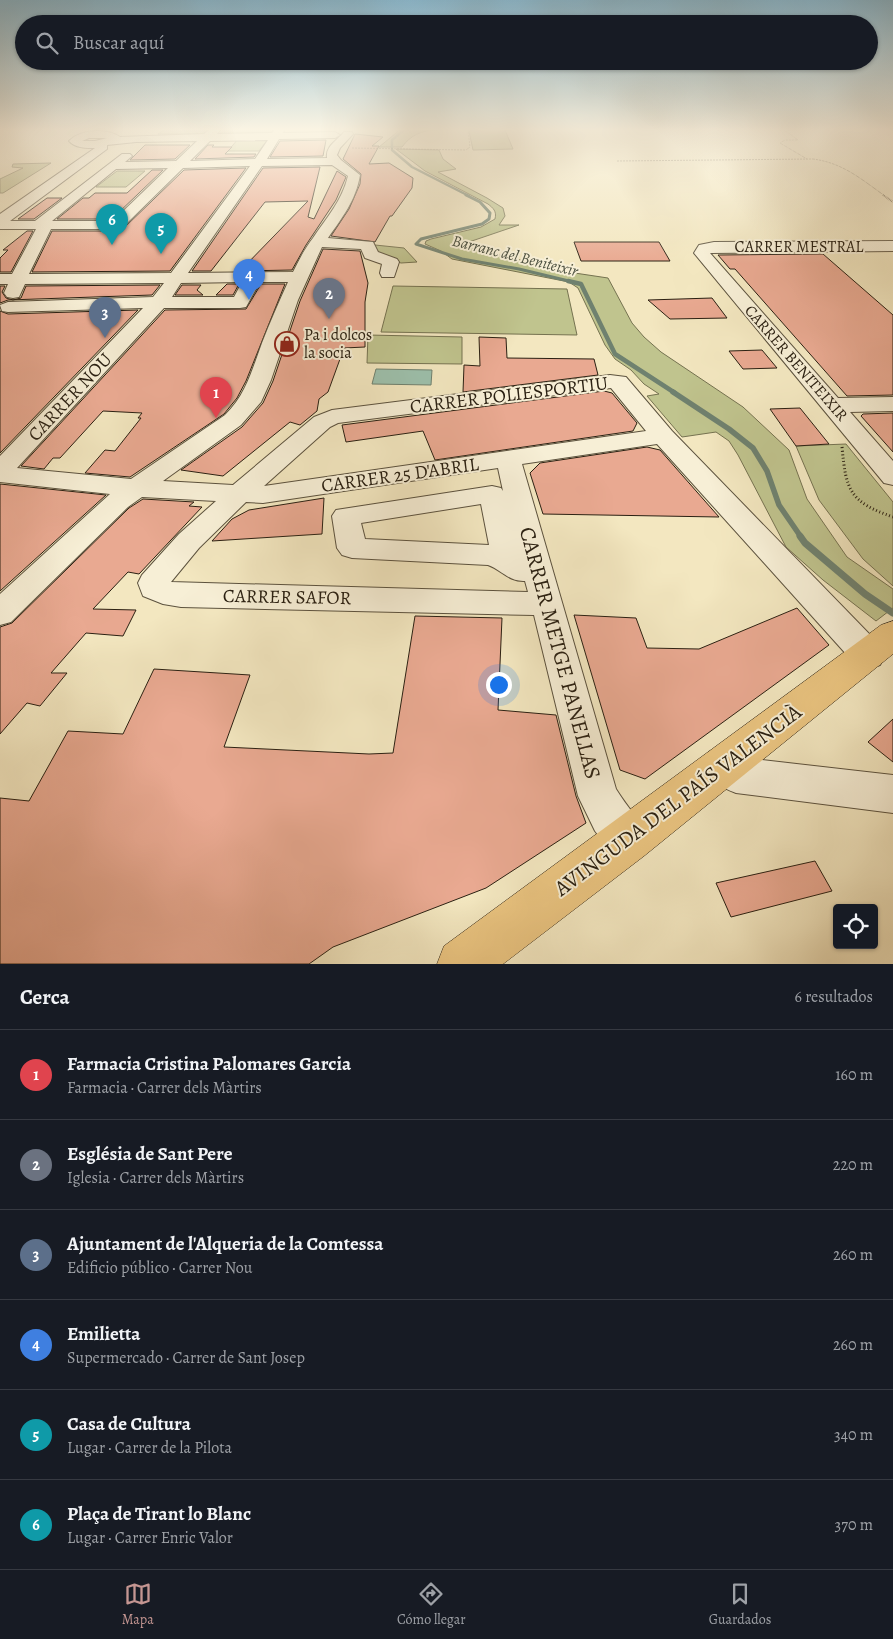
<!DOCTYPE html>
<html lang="es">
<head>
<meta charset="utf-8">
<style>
  :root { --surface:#171b24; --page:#242831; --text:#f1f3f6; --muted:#9ea1a6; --line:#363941; --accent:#c59692 }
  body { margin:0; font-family:Alegreya,serif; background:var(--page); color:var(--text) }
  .controls { position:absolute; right:15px; bottom:15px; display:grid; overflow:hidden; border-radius:5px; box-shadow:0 1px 4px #0004 }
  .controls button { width:45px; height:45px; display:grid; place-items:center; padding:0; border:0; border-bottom:1px solid var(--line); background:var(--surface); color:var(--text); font:25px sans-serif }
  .you { position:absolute; left:498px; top:684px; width:18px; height:18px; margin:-12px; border:4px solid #fff; border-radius:50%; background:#1a73e8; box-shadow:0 0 0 8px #1a73e833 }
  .badge { display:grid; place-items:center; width:32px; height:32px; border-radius:50%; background:var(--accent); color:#fff; font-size:16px; font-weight:700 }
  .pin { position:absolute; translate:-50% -41px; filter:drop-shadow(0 1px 2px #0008) }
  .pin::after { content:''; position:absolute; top:26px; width:18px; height:15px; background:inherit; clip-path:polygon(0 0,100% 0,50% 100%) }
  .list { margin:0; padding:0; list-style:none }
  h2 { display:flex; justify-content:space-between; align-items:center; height:65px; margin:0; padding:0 20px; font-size:21px }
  h2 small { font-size:16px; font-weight:400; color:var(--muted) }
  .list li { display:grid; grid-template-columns:32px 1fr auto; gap:15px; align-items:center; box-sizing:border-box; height:90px; padding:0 20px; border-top:1px solid var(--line) }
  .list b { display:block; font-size:19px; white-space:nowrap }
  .list p { margin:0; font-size:16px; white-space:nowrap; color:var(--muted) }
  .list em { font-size:16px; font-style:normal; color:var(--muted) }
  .icon { flex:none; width:28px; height:28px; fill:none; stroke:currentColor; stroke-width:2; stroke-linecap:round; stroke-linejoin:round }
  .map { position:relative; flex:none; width:893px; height:964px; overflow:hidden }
  .search { position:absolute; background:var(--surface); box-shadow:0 1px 4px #0004; left:15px; right:15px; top:15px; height:55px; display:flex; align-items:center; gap:12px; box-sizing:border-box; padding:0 18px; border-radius:28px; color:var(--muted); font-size:19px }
  .sheet { height:605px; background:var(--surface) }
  nav { display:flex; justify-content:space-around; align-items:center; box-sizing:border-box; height:70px; border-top:1px solid var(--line); background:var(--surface); font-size:14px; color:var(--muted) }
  nav a { display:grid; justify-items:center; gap:2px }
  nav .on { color:var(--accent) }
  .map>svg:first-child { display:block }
  .green { fill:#c0c48e; stroke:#757250 }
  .water { fill:#9dc1ad; stroke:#6f816f }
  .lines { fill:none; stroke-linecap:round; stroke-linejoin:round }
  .stream-far4 { stroke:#6f816f; stroke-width:2.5 }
  .stream-far3 { stroke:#6f816f; stroke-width:3 }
  .stream-far2 { stroke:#6f816f; stroke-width:4.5 }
  .stream-far1 { stroke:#6f816f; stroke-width:5.5 }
  .stream { stroke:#6f816f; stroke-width:7 }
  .building { fill:#e9a991; stroke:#2a2012 }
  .minor-casing { stroke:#5c523e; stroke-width:2 }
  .major-casing { stroke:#2a2012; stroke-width:1 }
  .path-far2 { stroke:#2a2012; stroke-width:1; stroke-dasharray:0.5 1; stroke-linecap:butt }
  .path-far1 { stroke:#2a2012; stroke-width:2; stroke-dasharray:0.5 1; stroke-linecap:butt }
  .path { stroke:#2a2012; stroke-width:3; stroke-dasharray:1 2.5; stroke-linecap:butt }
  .minor { fill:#f7efd6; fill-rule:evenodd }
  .major { fill:#eac480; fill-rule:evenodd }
  .labels { text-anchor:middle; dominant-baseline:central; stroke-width:4; stroke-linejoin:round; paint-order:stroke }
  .far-street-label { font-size:16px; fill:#2a2012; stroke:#f7efd6 }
  .far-water-label { font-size:16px; font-style:italic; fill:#4c5040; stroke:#f7efd6 }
  .far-poi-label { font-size:16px; fill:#2a2012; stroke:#f7efd6; text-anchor:start }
  .street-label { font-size:19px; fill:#2a2012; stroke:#f7efd6 }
  .near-street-label { font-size:22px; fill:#2a2012; stroke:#f7efd6 }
</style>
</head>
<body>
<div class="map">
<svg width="893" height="964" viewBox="0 0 893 964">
  <rect width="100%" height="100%" fill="#f3e7c0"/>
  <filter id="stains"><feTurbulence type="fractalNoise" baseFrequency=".004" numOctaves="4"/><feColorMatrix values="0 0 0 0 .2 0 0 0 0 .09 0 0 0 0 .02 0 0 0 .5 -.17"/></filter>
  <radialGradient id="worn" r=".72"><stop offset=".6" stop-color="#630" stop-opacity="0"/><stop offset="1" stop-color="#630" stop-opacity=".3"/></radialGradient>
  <g class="green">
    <path d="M 165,129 L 210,129 L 201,134 L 158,134 Z"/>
    <path d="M 221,129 L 275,129 L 269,133 L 217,133 Z"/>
    <path d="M 401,129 L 473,129 C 447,131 419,123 402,147 L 379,147 Z"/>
    <path d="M 473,130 L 505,130 L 513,149 L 473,150 L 469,131 Z"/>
    <path d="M 238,139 L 268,139 L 259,151 L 228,151 Z"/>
    <path d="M 396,149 L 439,150 L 443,159 L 456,169 L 438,172 L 487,198 L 503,208 L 505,216 L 499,225 L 519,225 L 460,245 L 568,272 L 608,278 L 632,323 L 644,337 L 661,352 L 743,407 L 789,450 L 807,499 L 847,557 L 893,589 L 893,608 L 876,621 L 823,580 L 786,547 L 738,455 L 729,441 L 716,432 L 682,437 L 647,396 L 659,394 L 644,384 L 631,370 L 615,359 L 605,345 L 578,288 L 569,282 L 452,259 L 441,251 L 425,244 L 426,241 L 431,239 L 481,227 L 495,219 C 497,211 493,208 488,204 L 425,171 Z"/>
    <path d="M 51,163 L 3,193 L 0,193 L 0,179 L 23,168 L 12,167 L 13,164 Z"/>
    <path d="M 117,171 L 145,171 L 126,187 L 96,187 Z"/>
    <path d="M 375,245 L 404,248 L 417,262 L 401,263 L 374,254 Z"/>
    <path d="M 393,286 L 567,289 L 577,335 L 381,332 Z"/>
    <path d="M 368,335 L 462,337 L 462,364 L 367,363 Z"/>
    <path d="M 846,444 L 893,502 L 893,586 L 863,559 L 819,500 L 796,446 Z"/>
  </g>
  <path class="water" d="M 376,369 L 432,370 L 431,385 L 372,384 Z"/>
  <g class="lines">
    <path class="stream-far4" d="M 405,129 L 392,140 L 392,150 L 412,167 L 469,196"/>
    <path class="stream-far3" d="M 466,195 L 480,202 L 490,213 L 489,219 L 482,224 L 421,239 L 416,244 L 462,259 L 519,269 L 573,282"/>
    <path class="stream-far2" d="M 568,281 L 581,284 L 615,354 L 675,393"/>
    <path class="stream-far1" d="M 673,392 L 729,429 L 753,448 L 767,471 L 779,505 L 801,537"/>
    <path class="stream" d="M 800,536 L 805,543 L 865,594 L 893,613"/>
  </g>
  <g class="building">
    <path d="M 355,134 L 383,137 L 372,146 L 379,146 L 369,164 L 389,163 L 413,178 L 412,188 L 392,216 L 390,216 L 375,242 L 331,236 L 349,209 L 360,184 L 361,174 L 343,159 Z"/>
    <path d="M 326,140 L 323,156 L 270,157 L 280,141 Z"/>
    <path d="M 145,145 L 190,145 L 175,159 L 130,160 Z"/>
    <path d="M 208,145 L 214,145 L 212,147 L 232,147 L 225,154 L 256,154 L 254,157 L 195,159 Z"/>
    <path d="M 320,167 L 308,217 L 314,219 L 337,171 L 346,177 L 336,200 L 306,245 L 292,270 L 240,271 L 308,201 L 265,202 L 211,271 L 192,271 L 263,168 Z"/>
    <path d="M 246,168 L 170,271 L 32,272 L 52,231 L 107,231 L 126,226 L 184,170 Z"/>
    <path d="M 152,170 L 163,170 L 115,216 L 106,219 L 57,219 L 83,198 L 89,198 L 95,193 L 127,193 Z"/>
    <path d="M 47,198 L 62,198 L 34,219 L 18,219 Z"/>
    <path d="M 27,231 L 33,231 L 11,272 L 0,272 L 0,258 L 8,250 L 3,250 Z"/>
    <path d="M 574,242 L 659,242 L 670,261 L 581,261 Z"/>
    <path d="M 323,249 L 360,251 L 368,283 L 365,302 L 365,347 L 344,348 L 328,392 L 319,399 L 317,411 L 300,425 L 290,422 L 223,476 L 181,470 L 242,427 L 263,403 L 273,381 L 300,301 Z"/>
    <path d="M 823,254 L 893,315 L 893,395 L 847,396 L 735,269 L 730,269 L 718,255 Z"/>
    <path d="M 227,284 L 239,284 L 233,295 L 216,295 Z"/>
    <path d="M 261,284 L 285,284 L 246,381 L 237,398 L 224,414 L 130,477 L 85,473 L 105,450 L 115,451 L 141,418 L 138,418 L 142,413 L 103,411 L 60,458 L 53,458 L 44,469 L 21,466 L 165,310 L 246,309 Z"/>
    <path d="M 160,285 L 152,295 L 8,300 L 0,303 L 0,286 L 5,286 L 2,292 L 6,298 L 13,300 L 21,298 L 26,286 Z"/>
    <path d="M 182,285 L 201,285 L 197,290 L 203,295 L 175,295 Z"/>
    <path d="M 712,298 L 727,318 L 670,319 L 648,300 Z"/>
    <path d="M 138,310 L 0,453 L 0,311 L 8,314 Z"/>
    <path d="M 479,337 L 506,338 L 507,358 L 594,359 L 598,375 L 463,392 L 464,365 L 480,366 Z"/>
    <path d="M 762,350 L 777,368 L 743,369 L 729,351 Z"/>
    <path d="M 604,391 L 612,393 L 637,423 L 633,431 L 435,460 L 423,431 L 346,442 L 342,425 Z"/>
    <path d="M 800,408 L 829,444 L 796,446 L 770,409 Z"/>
    <path d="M 893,413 L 893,452 L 861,416 L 863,414 Z"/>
    <path d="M 647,447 L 660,450 L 719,517 L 543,514 L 530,473 L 540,463 Z"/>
    <path d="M 0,484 L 106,495 L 0,591 Z"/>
    <path d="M 324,498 L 322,534 L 212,541 L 232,519 L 249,510 Z"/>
    <path d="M 143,499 L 194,502 L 189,506 L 202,507 L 139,574 L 128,572 L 93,609 L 136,610 L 123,636 L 86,633 L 51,673 L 67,673 L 40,706 L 27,703 L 0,734 L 0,627 L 12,623 L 129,508 Z"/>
    <path d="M 797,608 L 829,645 L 645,779 L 620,770 L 574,615 L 636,618 L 647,648 L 699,649 Z"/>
    <path d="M 415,616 L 502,618 L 498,710 L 556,715 L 576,796 L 586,823 L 486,888 L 333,947 L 309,964 L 0,964 L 0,798 L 29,801 L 68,731 L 123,734 L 154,669 L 250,675 L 224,747 L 369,754 L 393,753 Z"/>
    <path d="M 893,719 L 893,762 L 868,742 Z"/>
    <path d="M 815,861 L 832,891 L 731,917 L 716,883 Z"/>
  </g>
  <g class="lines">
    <defs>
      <g id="minor">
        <path d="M 210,129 L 221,129 L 217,134 L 272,133 L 275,129 L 285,129 L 283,133 L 335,132 L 340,135 L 335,138 L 279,139 L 267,159 L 327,158 C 325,146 338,140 344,132 L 352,132 L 353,134 L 340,148 L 337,155 L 341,160 L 360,175 C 356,200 342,218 328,238 L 373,242 L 378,252 L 397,259 L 399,262 L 394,277 L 382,277 L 380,273 L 382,264 L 365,258 L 361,249 L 322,247 L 298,300 L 271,380 L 261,402 L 241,425 L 163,481 L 233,485 L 314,417 L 332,410 L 610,375 L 626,377 L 672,431 L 880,645 L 885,655 L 880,665 L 868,669 L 856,665 L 657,444 L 522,464 L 616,789 C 627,807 641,821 649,840 L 643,855 L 628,861 L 613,855 L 595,831 L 578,796 L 534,615 L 181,607 L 163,604 L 143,596 L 138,583 L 142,575 L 179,534 L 216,501 L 142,497 L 128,507 L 11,622 L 0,625 L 0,594 L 110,494 L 0,482 L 0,456 L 143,308 L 8,312 L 2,311 L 0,305 L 8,302 L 153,297 L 164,283 L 25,284 L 19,297 L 13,298 L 7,297 L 4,293 L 8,284 L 0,284 L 0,274 L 12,274 L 36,229 L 0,229 L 0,214 L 95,148 C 86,148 75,148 69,141 C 80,129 107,128 120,137 L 204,134 ZM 89,138 L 107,138 L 95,141 L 82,141 ZM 268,140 L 255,159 L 190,161 L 210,141 ZM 197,141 L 176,161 L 125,162 L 132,156 L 130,154 L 122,154 L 35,221 L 10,221 L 107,149 L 107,145 L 136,142 ZM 332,165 L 348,176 C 342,201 327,217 313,238 C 305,248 299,260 293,272 L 188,273 L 262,166 ZM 250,166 L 171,273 L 29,274 L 51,229 L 107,229 L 126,224 L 183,168 ZM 168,168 L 116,218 L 106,221 L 52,221 L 116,169 ZM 242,282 L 234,297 L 172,297 L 181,283 ZM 260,282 L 288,282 C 279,302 270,322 262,343 C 252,370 246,395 225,415 L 131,479 L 17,468 L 164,308 L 240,308 L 246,307 ZM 611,388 L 646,431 L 264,486 L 330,427 L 338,423 ZM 498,468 L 503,491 L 501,488 L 492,486 L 336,510 L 332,516 L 337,548 L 342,555 L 352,558 L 488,565 C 502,570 509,582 525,581 L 528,592 L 171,582 L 199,548 L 246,502 L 263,503 ZM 481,504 L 489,545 L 365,539 L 361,523 Z"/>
        <path d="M 893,241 L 893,251 L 710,253 L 838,398 L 893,397 L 893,411 L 850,412 L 893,461 L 893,485 L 884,483 L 694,253 L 699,245 L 714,242 Z"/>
        <path d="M 723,747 L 737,752 L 744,758 L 893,775 L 893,813 L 736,793 C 720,787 711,781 703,765 L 709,752 Z"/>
      </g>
      <path id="major" d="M 893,621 L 893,654 L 644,856 L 503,964 L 437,964 L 444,946 L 881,625 Z"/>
    </defs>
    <use href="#minor" class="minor-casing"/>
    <use href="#major" class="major-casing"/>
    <g class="path-far2">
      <path d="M 783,129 L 798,140 L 785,140 L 780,143 L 807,159"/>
      <path d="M 352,148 L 466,150 L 470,147 L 468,130 L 485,129"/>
      <path d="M 813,159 C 843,163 861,179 885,196"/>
      <path d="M 617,161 L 813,159"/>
    </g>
    <path class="path-far1" d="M 883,195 L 893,202"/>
    <path class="path" d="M 842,447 C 846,491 850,502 893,517"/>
    <use href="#minor" class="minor"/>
    <use href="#major" class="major"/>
  </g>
  <linearGradient id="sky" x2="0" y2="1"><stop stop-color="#8ab9d0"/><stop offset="0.49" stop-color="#faf4e3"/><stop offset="1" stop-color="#faf4e3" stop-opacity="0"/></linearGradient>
  <rect width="893" height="264" fill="url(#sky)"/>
  <defs>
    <symbol id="shop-ring" viewBox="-11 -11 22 22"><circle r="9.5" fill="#f7efd6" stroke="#8f2418" stroke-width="1.5"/><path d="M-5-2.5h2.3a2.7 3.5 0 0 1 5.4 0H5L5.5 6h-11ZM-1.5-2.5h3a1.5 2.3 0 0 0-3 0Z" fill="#8f2418"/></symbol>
  </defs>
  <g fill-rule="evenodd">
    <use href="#shop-ring" x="273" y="330" width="28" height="28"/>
  </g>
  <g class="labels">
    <g class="far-street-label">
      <text x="799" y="247">CARRER MESTRAL</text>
      <text transform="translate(796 363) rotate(49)">CARRER BENITEIXIR</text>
    </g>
    <g class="far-water-label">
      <text transform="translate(515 256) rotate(14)">Barranc del Beniteixir</text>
    </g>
    <g class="far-poi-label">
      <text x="304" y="335">Pa i dolcos<tspan x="304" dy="18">la socia</tspan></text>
    </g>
    <g class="street-label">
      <text transform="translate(509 395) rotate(-7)">CARRER POLIESPORTIU</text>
      <text transform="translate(70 397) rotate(-47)">CARRER NOU</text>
      <text transform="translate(400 475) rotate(-8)">CARRER 25 D'ABRIL</text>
      <text transform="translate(287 597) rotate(1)">CARRER SAFOR</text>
    </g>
    <g class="near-street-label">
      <text transform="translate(560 653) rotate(75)">CARRER METGE PANELLAS</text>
      <text transform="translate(678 800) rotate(-37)">AVINGUDA DEL PAÍS VALENCIÀ</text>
    </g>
  </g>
  <rect width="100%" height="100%" filter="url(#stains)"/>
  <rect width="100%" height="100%" fill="url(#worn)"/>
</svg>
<div class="controls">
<button><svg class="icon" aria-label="locate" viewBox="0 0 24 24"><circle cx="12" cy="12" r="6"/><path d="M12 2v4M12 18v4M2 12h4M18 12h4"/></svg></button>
</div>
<div class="you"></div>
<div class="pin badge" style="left:216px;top:418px;background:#e0444e">1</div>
<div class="pin badge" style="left:329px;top:319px;background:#6b7280">2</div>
<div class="pin badge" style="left:105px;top:338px;background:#5c6f8a">3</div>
<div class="pin badge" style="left:249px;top:300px;background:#3f7fe0">4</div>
<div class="pin badge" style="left:161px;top:254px;background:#0f9aa8">5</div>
<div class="pin badge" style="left:112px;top:245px;background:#0f9aa8">6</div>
<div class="search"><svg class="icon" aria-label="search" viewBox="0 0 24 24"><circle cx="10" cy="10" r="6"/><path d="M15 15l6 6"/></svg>Buscar aquí</div>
</div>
<section class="sheet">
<h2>Cerca<small>6 resultados</small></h2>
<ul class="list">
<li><span class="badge" style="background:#e0444e">1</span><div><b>Farmacia Cristina Palomares Garcia</b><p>Farmacia · Carrer dels Màrtirs</p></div><em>160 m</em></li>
<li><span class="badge" style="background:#6b7280">2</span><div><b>Església de Sant Pere</b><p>Iglesia · Carrer dels Màrtirs</p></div><em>220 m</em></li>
<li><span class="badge" style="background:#5c6f8a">3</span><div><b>Ajuntament de l'Alqueria de la Comtessa</b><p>Edificio público · Carrer Nou</p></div><em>260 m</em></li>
<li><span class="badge" style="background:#3f7fe0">4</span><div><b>Emilietta</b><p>Supermercado · Carrer de Sant Josep</p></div><em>260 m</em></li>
<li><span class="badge" style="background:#0f9aa8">5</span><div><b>Casa de Cultura</b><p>Lugar · Carrer de la Pilota</p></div><em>340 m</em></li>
<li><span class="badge" style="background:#0f9aa8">6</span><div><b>Plaça de Tirant lo Blanc</b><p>Lugar · Carrer Enric Valor</p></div><em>370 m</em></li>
</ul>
</section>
<nav>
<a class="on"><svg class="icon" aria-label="map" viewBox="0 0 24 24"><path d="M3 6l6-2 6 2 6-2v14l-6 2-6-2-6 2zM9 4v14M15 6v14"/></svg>Mapa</a>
<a><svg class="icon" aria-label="directions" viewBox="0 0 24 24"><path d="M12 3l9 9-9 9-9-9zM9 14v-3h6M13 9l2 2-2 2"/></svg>Cómo llegar</a>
<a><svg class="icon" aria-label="saved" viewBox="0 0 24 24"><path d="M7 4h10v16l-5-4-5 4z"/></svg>Guardados</a>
</nav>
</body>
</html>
